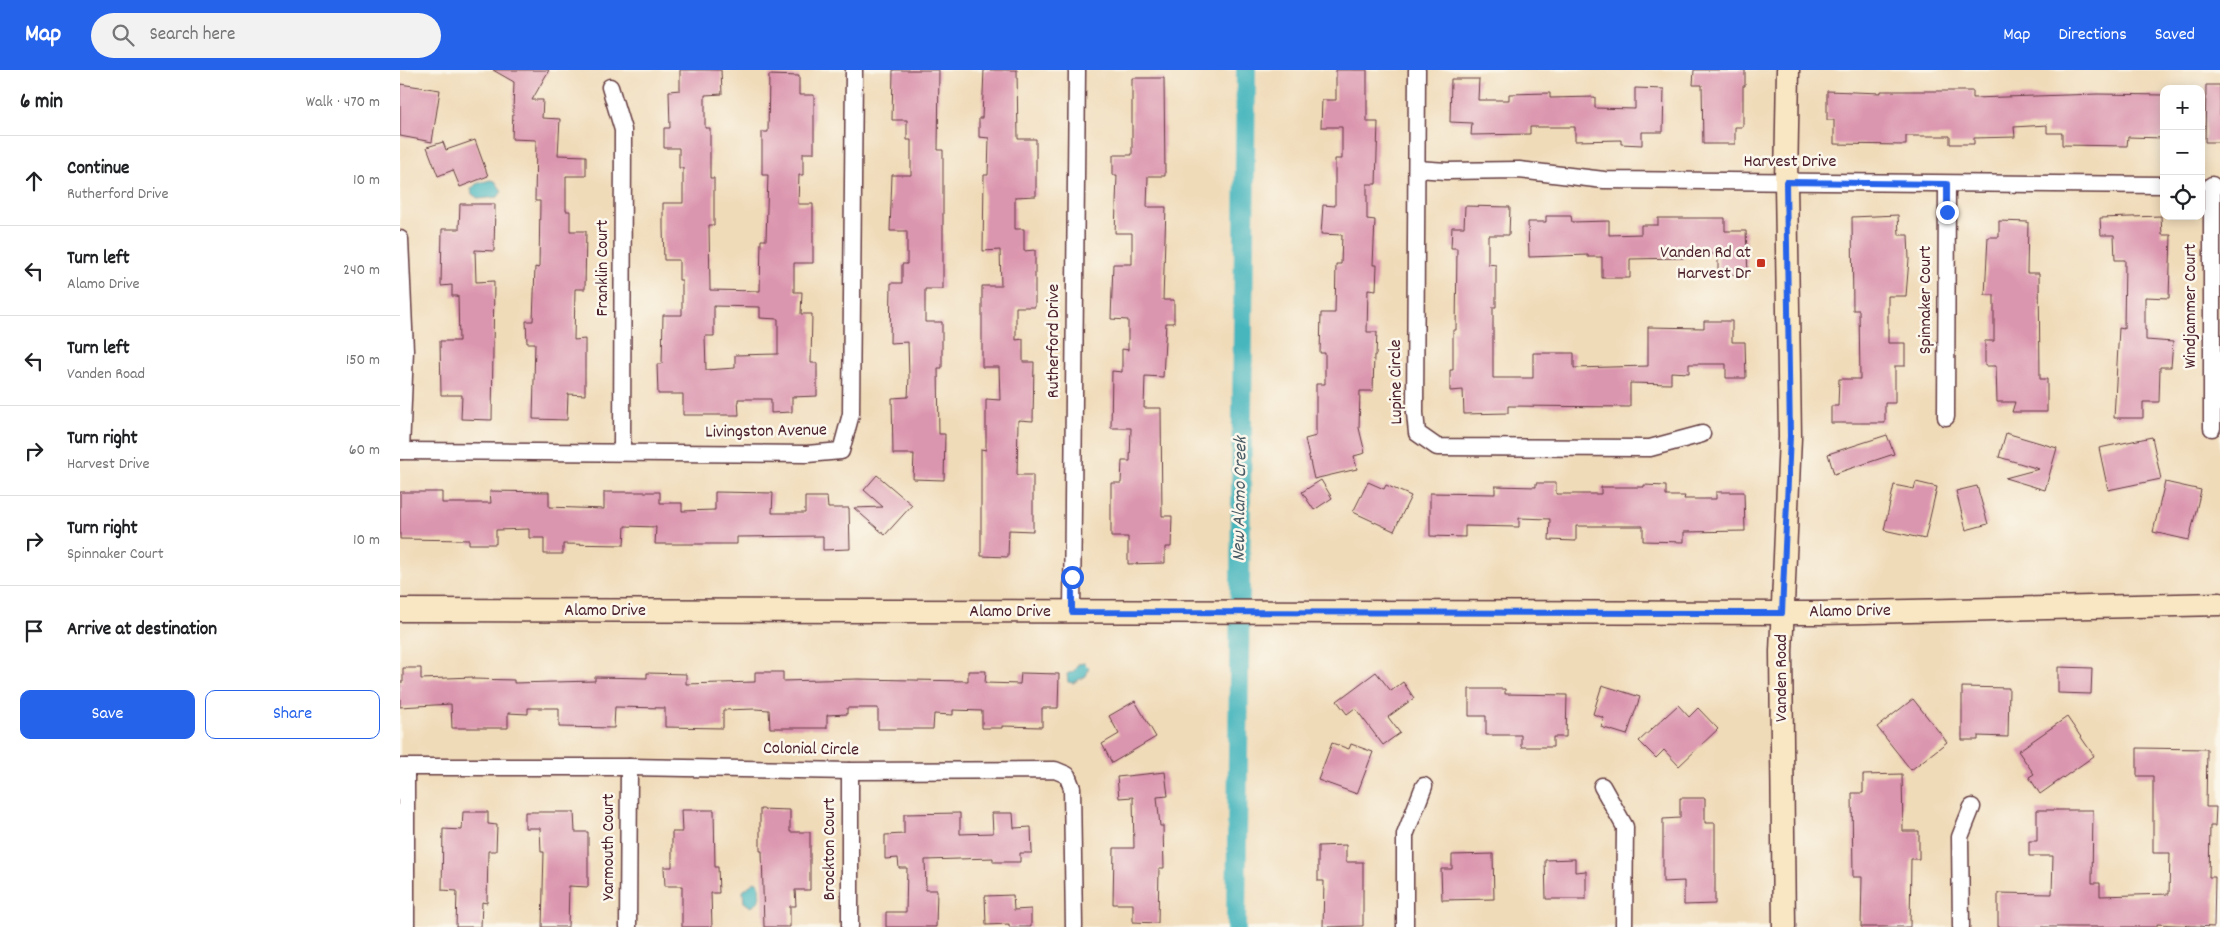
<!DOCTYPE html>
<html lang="en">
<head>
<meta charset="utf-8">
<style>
  :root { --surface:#fff; --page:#f2f2f2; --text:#202124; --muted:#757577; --line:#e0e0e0; --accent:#2563eb }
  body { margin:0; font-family:Dekko,sans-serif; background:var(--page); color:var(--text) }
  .controls { position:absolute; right:15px; top:15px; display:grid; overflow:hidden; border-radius:10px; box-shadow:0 2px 12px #0003 }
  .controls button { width:45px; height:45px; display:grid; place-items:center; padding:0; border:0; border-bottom:1px solid var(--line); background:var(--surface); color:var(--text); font:25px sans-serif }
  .stop { position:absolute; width:15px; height:15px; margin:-11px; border:4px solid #2563eb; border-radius:50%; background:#fff }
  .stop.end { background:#2563eb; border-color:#fff; box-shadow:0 1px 5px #0008 }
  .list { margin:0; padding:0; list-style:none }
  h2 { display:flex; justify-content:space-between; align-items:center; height:65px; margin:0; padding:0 20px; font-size:21px }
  h2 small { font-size:16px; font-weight:400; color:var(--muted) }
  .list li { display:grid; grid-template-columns:32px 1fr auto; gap:15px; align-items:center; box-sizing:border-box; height:90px; padding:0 20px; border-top:1px solid var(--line) }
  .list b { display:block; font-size:19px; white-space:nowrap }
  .list p { margin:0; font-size:16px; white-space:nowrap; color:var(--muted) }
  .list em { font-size:16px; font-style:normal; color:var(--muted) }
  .actions { display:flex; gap:10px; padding:15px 20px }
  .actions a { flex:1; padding:11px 0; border:1px solid var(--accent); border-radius:10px; text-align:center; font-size:18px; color:var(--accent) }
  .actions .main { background:var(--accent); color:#fff }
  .icon { flex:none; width:28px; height:28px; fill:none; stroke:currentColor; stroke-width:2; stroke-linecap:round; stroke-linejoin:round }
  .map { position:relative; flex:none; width:1820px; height:857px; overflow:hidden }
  header { display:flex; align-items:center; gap:30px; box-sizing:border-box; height:70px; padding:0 25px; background:var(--accent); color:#fff }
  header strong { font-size:24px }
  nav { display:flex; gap:28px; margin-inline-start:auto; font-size:18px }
  .search { width:350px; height:45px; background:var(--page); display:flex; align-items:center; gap:12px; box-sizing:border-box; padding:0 18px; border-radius:28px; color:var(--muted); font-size:19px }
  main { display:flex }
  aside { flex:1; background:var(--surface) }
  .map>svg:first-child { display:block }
  .water { fill:#47b6bd; stroke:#486a74 }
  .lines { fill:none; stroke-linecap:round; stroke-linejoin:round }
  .canal { stroke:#47b6bd; stroke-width:20 }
  .building { fill:#db96af; fill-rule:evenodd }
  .street-casing { stroke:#633b40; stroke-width:19 }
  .secondary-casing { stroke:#633b40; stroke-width:25 }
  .street { stroke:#fff; stroke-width:16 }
  .secondary { stroke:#f9e7c3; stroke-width:22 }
  .route { stroke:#2563eb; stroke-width:6 }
  .poi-dot { fill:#c8321e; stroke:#fbf7ec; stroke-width:2 }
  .labels { text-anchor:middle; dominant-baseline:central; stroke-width:5; stroke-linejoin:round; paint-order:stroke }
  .street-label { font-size:18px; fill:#4a1f2b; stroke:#fbf7ec }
  .poi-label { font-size:18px; fill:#4a1f2b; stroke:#fbf7ec; text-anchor:end }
  .water-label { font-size:19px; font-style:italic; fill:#495b65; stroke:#fbf7ec }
</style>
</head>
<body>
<header>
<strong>Map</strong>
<div class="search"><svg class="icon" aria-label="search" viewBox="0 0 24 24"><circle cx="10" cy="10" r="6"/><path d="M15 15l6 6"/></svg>Search here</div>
<nav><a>Map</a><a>Directions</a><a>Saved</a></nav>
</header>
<main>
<aside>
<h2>6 min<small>Walk · 470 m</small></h2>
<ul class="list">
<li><svg class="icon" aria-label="ahead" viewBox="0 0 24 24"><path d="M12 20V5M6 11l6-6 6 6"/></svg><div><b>Continue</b><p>Rutherford Drive</p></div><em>10 m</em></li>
<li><svg class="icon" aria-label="left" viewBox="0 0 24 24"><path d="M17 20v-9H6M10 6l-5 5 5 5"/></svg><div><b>Turn left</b><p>Alamo Drive</p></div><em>240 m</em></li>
<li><svg class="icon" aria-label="left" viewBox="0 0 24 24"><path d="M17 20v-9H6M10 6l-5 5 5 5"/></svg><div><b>Turn left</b><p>Vanden Road</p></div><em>150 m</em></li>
<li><svg class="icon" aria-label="right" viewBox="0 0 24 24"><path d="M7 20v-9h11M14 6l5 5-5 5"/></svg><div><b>Turn right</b><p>Harvest Drive</p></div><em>60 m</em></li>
<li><svg class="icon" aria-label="right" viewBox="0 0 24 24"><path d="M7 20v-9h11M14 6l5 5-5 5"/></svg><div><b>Turn right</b><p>Spinnaker Court</p></div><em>10 m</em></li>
<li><svg class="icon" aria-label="arrive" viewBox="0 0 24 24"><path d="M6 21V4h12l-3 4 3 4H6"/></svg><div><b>Arrive at destination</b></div></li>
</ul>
<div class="actions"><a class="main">Save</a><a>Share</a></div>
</aside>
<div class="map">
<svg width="1820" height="857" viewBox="0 0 1820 857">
  <rect width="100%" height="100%" fill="#fbf7ec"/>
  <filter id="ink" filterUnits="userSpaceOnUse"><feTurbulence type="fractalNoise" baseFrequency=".02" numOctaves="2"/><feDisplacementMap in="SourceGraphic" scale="10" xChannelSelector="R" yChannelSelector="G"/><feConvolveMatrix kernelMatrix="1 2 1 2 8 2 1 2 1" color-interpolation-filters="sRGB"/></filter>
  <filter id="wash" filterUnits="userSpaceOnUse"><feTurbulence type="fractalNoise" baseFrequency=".0096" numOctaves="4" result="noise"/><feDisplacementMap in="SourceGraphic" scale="20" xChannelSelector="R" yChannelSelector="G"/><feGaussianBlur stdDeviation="1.12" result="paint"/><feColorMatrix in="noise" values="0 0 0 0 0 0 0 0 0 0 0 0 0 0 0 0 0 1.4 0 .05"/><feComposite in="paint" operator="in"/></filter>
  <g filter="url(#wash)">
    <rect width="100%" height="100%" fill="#f0dbb9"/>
    <g class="water">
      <path d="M 90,110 L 95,111 L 102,121 L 98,127 L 79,129 L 72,124 L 71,119 L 76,114 Z"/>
      <path d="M 684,593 L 689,598 L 686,606 L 673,613 L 668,612 L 667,604 L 674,601 L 678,594 Z"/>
      <path d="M 355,811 L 359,814 C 359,825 363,831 351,837 L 344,832 L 343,821 Z"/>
    </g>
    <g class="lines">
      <path class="canal" d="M 836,857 L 846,0"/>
    </g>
    <g id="blocks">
      <g class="building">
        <path d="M 93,0 L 149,0 L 132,30 L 143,30 L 142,48 L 160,49 L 158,85 L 186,86 L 186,106 L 166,106 L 166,141 L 170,141 L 170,161 L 186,161 L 185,219 L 175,219 L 174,270 L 185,269 L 185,325 L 168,324 L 167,350 L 133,349 L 135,273 L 127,273 L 126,251 L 133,251 L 135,197 L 139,198 L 140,131 L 135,131 L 136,70 L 112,69 L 114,12 Z"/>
        <path d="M 280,0 L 321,0 L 322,24 L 305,25 L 305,58 L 310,58 L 310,108 L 314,108 L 314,155 L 309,155 L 310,220 L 360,221 L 361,170 L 366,170 L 368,105 L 362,105 L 362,62 L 368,62 L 369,5 L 399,6 L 399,25 L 414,25 L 414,83 L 403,83 L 403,105 L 399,105 L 398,134 L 413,134 L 413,193 L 394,193 L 394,222 L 402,222 L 401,244 L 412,244 L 411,293 L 417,293 L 417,326 L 392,327 L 392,342 L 371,343 L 371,329 L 338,329 L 339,345 L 283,345 L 283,324 L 258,324 L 257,294 L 262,294 L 263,245 L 282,245 L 282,210 L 279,210 L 279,190 L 264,190 L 263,158 L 263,133 L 283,133 L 283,98 L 279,98 L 279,78 L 264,78 L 264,58 L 270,58 L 269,21 L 280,20 ZM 314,236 L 360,237 L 360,248 L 378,249 L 378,284 L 335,285 L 335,298 L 306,300 L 305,266 L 314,266 Z"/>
        <path d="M 493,0 L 539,0 L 538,80 L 543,80 L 543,219 L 525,219 L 525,252 L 542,252 L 542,298 L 538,298 L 539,364 L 545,364 L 544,410 L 513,409 L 514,384 L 493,384 L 492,328 L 508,327 L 509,307 L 508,272 L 490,273 L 491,213 L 502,213 L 502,194 L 507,194 L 507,161 L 490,161 L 492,105 L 511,105 L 511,70 L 507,70 L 507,50 L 492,50 Z"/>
        <path d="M 584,0 L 617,0 L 618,69 L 636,69 L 636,126 L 615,127 L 615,159 L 624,159 L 624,181 L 635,180 L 635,237 L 616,237 L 616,270 L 623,269 L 623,292 L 634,292 L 633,351 L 618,350 L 617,405 L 633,405 L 633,461 L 609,460 L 608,487 L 581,486 L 581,379 L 586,380 L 586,329 L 600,330 L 599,297 L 582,297 L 582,216 L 601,216 L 600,180 L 583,181 L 584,105 L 588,105 L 589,68 L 579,67 L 579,48 L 582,48 Z"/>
        <path d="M 936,0 L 967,0 L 967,52 L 978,52 L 976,114 L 967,114 L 967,149 L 975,150 L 973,195 L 977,195 L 976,220 L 968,219 L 967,262 L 977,262 L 976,285 L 974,285 L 973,321 L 960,321 L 959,358 L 965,383 L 954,386 L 957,399 L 914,409 L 905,369 L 916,366 L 916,314 L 925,314 L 925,283 L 920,283 L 921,243 L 935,243 L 936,194 L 941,194 L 942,165 L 921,164 L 923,135 L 935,136 L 935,89 L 942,89 L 942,57 L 921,57 L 922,30 L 936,30 Z"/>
        <path d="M 1294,0 L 1345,0 L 1345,16 L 1343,16 L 1343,57 L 1335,57 L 1335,74 L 1303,74 L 1302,15 L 1293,15 Z"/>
        <path d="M 732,8 L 764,8 L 765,106 L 748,106 L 747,137 L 766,137 L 763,230 L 774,230 L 774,253 L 766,253 L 763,307 L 745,306 L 744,338 L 761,338 L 762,446 L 772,446 L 771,477 L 765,477 L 765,493 L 728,494 L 728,467 L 711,467 L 711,413 L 721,413 L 722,391 L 730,391 L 731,358 L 711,358 L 712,301 L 722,302 L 722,279 L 728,280 L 728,250 L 711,249 L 713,194 L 732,194 L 732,163 L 715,163 L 717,105 L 713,105 L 713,85 L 732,85 Z"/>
        <path d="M 1051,9 L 1079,9 L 1078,30 L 1109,30 L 1109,24 L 1150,23 L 1150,28 L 1195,27 L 1195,38 L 1235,39 L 1235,18 L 1264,19 L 1263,62 L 1242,62 L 1242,75 L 1221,74 L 1221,70 L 1175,71 L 1175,57 L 1130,57 L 1130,64 L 1071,65 L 1072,53 L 1050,52 Z"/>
        <path d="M 0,14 L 40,20 L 32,72 L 0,66 Z"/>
        <path d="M 1806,15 L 1820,15 L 1820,72 L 1805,72 Z"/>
        <path d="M 1427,21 L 1481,23 L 1481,21 L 1573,21 L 1573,28 L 1698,24 L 1764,25 L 1764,68 L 1728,67 L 1727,76 L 1662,75 L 1662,63 L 1647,63 L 1647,55 L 1614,57 L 1615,67 L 1574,68 L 1574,74 L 1550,74 L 1550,66 L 1506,66 L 1506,75 L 1434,74 L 1434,50 L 1427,50 Z"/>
        <path d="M 75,70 L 88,106 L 60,117 L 53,100 L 38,106 L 27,77 L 43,72 L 46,80 Z"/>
        <path d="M 60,134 L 95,134 L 94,181 L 75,180 L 76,212 L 94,211 L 92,350 L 61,349 L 62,325 L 41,325 L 40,271 L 59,271 L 58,226 L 52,226 L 52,215 L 41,216 L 42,159 L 59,159 Z"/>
        <path d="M 1065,136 L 1110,137 L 1109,165 L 1088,165 L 1088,194 L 1096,195 L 1096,237 L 1093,237 L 1093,308 L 1133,308 L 1133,283 L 1174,283 L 1174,298 L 1248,296 L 1248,257 L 1304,258 L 1304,251 L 1332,251 L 1332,272 L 1345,272 L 1346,308 L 1326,308 L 1326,294 L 1289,294 L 1289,303 L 1271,302 L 1271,314 L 1230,313 L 1230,337 L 1108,336 L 1108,343 L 1064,344 L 1063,320 L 1050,321 L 1050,300 L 1053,300 L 1053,260 L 1056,260 L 1057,178 L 1051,178 L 1052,157 L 1064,157 Z"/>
        <path d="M 1498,145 L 1499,165 L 1508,165 L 1509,189 L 1506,226 L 1488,226 L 1488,273 L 1505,273 L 1505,296 L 1495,296 L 1495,333 L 1485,333 L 1485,353 L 1431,353 L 1431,336 L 1438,336 L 1439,309 L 1460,309 L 1459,240 L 1453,240 L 1452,147 Z"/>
        <path d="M 1146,146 L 1171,146 L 1172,152 L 1209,151 L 1209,165 L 1241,164 L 1241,155 L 1258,155 L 1258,148 L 1325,148 L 1325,161 L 1346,161 L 1348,204 L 1318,205 L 1318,184 L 1284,184 L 1284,188 L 1230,189 L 1230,208 L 1202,208 L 1202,187 L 1188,187 L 1188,185 L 1129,187 L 1128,152 L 1146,152 Z"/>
        <path d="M 1761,146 L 1762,165 L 1771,165 L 1769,228 L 1745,227 L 1745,260 L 1746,260 L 1746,270 L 1773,272 L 1771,297 L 1760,297 L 1759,332 L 1743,332 L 1743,348 L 1714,348 L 1719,258 L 1724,259 L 1725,190 L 1715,190 L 1714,165 L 1701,165 L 1700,148 Z"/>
        <path d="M 1599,151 L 1628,152 L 1627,203 L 1639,203 L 1640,309 L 1647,309 L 1647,342 L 1612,342 L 1615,332 L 1597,332 L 1596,296 L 1585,296 L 1585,271 L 1594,271 L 1594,225 L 1585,225 L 1588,167 L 1599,167 Z"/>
        <path d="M 1606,363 L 1657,378 L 1645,420 L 1605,408 L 1639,399 L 1599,387 Z"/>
        <path d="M 1487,365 L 1494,384 L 1434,404 L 1428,384 Z"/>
        <path d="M 1752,367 L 1761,409 L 1708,420 L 1699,378 Z"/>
        <path d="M 477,405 L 512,435 L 485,465 L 454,438 L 483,437 L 464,420 Z"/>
        <path d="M 921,410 L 932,428 L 914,440 L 902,422 Z"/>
        <path d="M 968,412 L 984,419 L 986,415 L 1011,426 L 994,461 L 953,442 Z"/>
        <path d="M 1516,412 L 1537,417 L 1525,469 L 1484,460 L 1494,415 L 1514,419 Z"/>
        <path d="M 1765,412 L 1801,420 L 1789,470 L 1753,462 Z"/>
        <path d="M 1136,413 L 1156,413 L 1156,424 L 1201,424 L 1201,417 L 1244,417 L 1244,415 L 1266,416 L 1266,426 L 1285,426 L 1284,429 L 1316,429 L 1316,422 L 1344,422 L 1345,461 L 1284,462 L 1284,472 L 1243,471 L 1243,456 L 1176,456 L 1176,471 L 1149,470 L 1150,449 L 1119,448 L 1119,457 L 1065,456 L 1065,467 L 1030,466 L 1030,423 L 1095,424 L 1095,416 L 1136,417 Z"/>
        <path d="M 1577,416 L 1588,454 L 1566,460 L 1556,421 Z"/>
        <path d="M 90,421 L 149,422 L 149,437 L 204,439 L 204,422 L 260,422 L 260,433 L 282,433 L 282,441 L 315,440 L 315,422 L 373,423 L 372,443 L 405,443 L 405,427 L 427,427 L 428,438 L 449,438 L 450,479 L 423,480 L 423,466 L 337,467 L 337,474 L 255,474 L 256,457 L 225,456 L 224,475 L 163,474 L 163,484 L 144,484 L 144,468 L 129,468 L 129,459 L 96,460 L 96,474 L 69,474 L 69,470 L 0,469 L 0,422 L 42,422 L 42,433 L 91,433 Z"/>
        <path d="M 1658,597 L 1692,598 L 1691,624 L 1658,623 Z"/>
        <path d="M 3,598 L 21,598 L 21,609 L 73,607 L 73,609 L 114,610 L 114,613 L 195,611 L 195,607 L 247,608 L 247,603 L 286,604 L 286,614 L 355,612 L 355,602 L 383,602 L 383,611 L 457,609 L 568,611 L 568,601 L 586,601 L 585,613 L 620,614 L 621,603 L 659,604 L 658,638 L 642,638 L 642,657 L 602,656 L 602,658 L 582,658 L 582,641 L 553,640 L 553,645 L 534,644 L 533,659 L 478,659 L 478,638 L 447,638 L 447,644 L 427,645 L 427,658 L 370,658 L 369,640 L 355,639 L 323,640 L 323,658 L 265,657 L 265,638 L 215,637 L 214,658 L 159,657 L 159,638 L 128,638 L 128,644 L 108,643 L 108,658 L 52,658 L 51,634 L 0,637 L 0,612 L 3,612 Z"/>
        <path d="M 976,602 L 991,621 L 1003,612 L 1014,628 L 988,647 L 1000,663 L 983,675 L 955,638 L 947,644 L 937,631 Z"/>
        <path d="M 1202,615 L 1240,627 L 1227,665 L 1201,657 L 1204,648 L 1193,644 Z"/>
        <path d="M 1562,617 L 1609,618 L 1608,667 L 1578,666 L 1578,670 L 1562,670 Z"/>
        <path d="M 1069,619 L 1105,619 L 1105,624 L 1167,625 L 1166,667 L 1153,667 L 1153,677 L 1121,677 L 1121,665 L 1086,665 L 1086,646 L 1069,646 Z"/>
        <path d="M 1513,629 L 1547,672 L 1511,700 L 1477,657 Z"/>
        <path d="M 735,631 L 756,667 L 712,693 L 702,674 L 719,664 L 709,646 Z"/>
        <path d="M 1278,635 L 1289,647 L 1298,638 L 1318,659 L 1279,696 L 1264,680 L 1256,688 L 1239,671 Z"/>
        <path d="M 1667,647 L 1694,686 L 1640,724 L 1629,707 L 1634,704 L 1618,681 Z"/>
        <path d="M 932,673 L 949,679 L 951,674 L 973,682 L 957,724 L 918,710 Z"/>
        <path d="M 1737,678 L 1807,679 L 1806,737 L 1816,737 L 1815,756 L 1810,756 L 1809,807 L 1815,807 L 1814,857 L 1757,854 L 1757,857 L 1598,857 L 1598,823 L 1652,824 L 1653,786 L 1629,786 L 1629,771 L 1637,771 L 1637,740 L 1693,740 L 1692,813 L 1700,813 L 1700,826 L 1769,824 L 1770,783 L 1753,783 L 1753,706 L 1737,706 Z"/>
        <path d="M 765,702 L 768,726 L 757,727 L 760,756 L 763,756 L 764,798 L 759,798 L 758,853 L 733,852 L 733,834 L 713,834 L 714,778 L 734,778 L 733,727 L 719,728 L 717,707 Z"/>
        <path d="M 1502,704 L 1503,761 L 1519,761 L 1519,789 L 1511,789 L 1510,857 L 1461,857 L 1462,807 L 1453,807 L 1452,723 L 1463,723 L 1463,705 Z"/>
        <path d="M 1280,728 L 1305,728 L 1305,753 L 1315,753 L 1315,834 L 1284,835 L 1284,811 L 1263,812 L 1263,749 L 1280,748 Z"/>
        <path d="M 360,739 L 390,740 L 390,762 L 410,762 L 410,820 L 395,820 L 396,836 L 390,836 L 390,857 L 364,857 L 362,781 L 360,781 Z"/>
        <path d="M 281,740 L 314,740 L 315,797 L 318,797 L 319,823 L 311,823 L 312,857 L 282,857 L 282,816 L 265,816 L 264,797 L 272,797 L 272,762 L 282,762 Z"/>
        <path d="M 63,742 L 88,742 L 88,754 L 97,755 L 96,781 L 88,781 L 87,833 L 82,832 L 81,857 L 56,857 L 57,821 L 42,820 L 43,759 L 62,760 Z"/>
        <path d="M 125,742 L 174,742 L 175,762 L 188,762 L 188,817 L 169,816 L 168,857 L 142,857 L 144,782 L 141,782 L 140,758 L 125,758 Z"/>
        <path d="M 560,743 L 560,764 L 593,763 L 592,743 L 613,743 L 614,758 L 631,757 L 632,783 L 620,783 L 620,792 L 593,792 L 593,788 L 525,790 L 526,820 L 537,820 L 536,857 L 486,857 L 486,842 L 506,842 L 507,798 L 499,798 L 498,788 L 485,789 L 485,765 L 504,764 L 504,744 Z"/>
        <path d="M 946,775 L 946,792 L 963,792 L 963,856 L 923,857 L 924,811 L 918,811 L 918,776 Z"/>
        <path d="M 1093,784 L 1094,829 L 1042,830 L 1041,799 L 1052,799 L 1052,785 Z"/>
        <path d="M 1175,789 L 1175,802 L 1186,801 L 1186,829 L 1146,829 L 1145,790 Z"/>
        <path d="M 613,825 L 614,840 L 631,839 L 631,857 L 609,857 L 609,854 L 586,855 L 585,826 Z"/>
      </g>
    </g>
  </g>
  <g filter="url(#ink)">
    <use href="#blocks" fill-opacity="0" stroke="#633b40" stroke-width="1"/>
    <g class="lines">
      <defs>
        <g id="street">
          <path d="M 1017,0 L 1015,343 L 1017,363 L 1037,377 L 1250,378 L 1302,364"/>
          <path d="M 210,17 L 223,60 L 222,382"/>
          <path d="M 1017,99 L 1046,101 L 1119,100 L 1204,110 L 1764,115"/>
          <path d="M 0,169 L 5,280 L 1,381"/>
          <path d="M 1546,347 L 1547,114"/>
          <path d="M 1812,358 L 1812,115"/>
          <path d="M 0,381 L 407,384 L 441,381 L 451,344 L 454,0"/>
          <path d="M 672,542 L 677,0"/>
          <path d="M 0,697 L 229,697 L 450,701 L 655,700 L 667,705 L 672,718 L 674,857"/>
          <path d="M 6,697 L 6,857"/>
          <path d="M 1202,716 L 1225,757 L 1224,857"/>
          <path d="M 228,857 L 229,697"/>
          <path d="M 450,857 L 450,701"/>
          <path d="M 1005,857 L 1005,765 L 1024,716"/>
          <path d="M 1561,857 L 1560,767 L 1572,737"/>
        </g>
        <g id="secondary">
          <path d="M 0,540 L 1422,543 L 1820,534"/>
          <path d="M 1384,857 L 1381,582 L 1390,367 L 1386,113 L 1388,0"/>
        </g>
      </defs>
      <use href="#street" class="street-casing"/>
      <use href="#secondary" class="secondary-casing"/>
      <use href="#street" class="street"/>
      <use href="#secondary" class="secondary"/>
    </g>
  </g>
  <g class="lines" filter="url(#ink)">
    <path class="route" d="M 672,507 L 672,542 L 1382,543 L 1390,366 L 1386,112 L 1547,114 L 1547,142"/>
  </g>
  <rect class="poi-dot" x="1356" y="188" width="10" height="10" rx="2.5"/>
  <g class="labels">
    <g class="street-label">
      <text x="1390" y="92">Harvest Drive</text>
      <text transform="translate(203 198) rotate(-90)">Franklin Court</text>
      <text transform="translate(1526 230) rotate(-90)">Spinnaker Court</text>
      <text transform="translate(1791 236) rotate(-90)">Windjammer Court</text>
      <text transform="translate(654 271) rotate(-90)">Rutherford Drive</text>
      <text transform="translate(997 312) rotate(-91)">Lupine Circle</text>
      <text transform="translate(366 362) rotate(-1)">Livingston Avenue</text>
      <text x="205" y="541">Alamo Drive</text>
      <text x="610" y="542">Alamo Drive</text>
      <text transform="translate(1450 542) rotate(-1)">Alamo Drive</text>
      <text transform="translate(1382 608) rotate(-90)">Vanden Road</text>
      <text transform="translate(411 680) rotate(1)">Colonial Circle</text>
      <text transform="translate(209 777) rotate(-90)">Yarmouth Court</text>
      <text transform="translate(430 779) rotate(-90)">Brockton Court</text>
    </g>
    <g class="poi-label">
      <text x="1351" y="183">Vanden Rd at<tspan x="1351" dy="21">Harvest Dr</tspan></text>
    </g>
    <g class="water-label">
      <text transform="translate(841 429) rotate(-89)">New Alamo Creek</text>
    </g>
  </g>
</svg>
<div class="controls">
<button>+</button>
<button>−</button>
<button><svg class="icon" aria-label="locate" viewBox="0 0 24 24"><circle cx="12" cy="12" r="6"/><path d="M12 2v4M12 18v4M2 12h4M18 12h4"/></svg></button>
</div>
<div class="stop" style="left:672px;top:507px"></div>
<div class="stop end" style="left:1547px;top:142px"></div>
</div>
</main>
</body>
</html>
